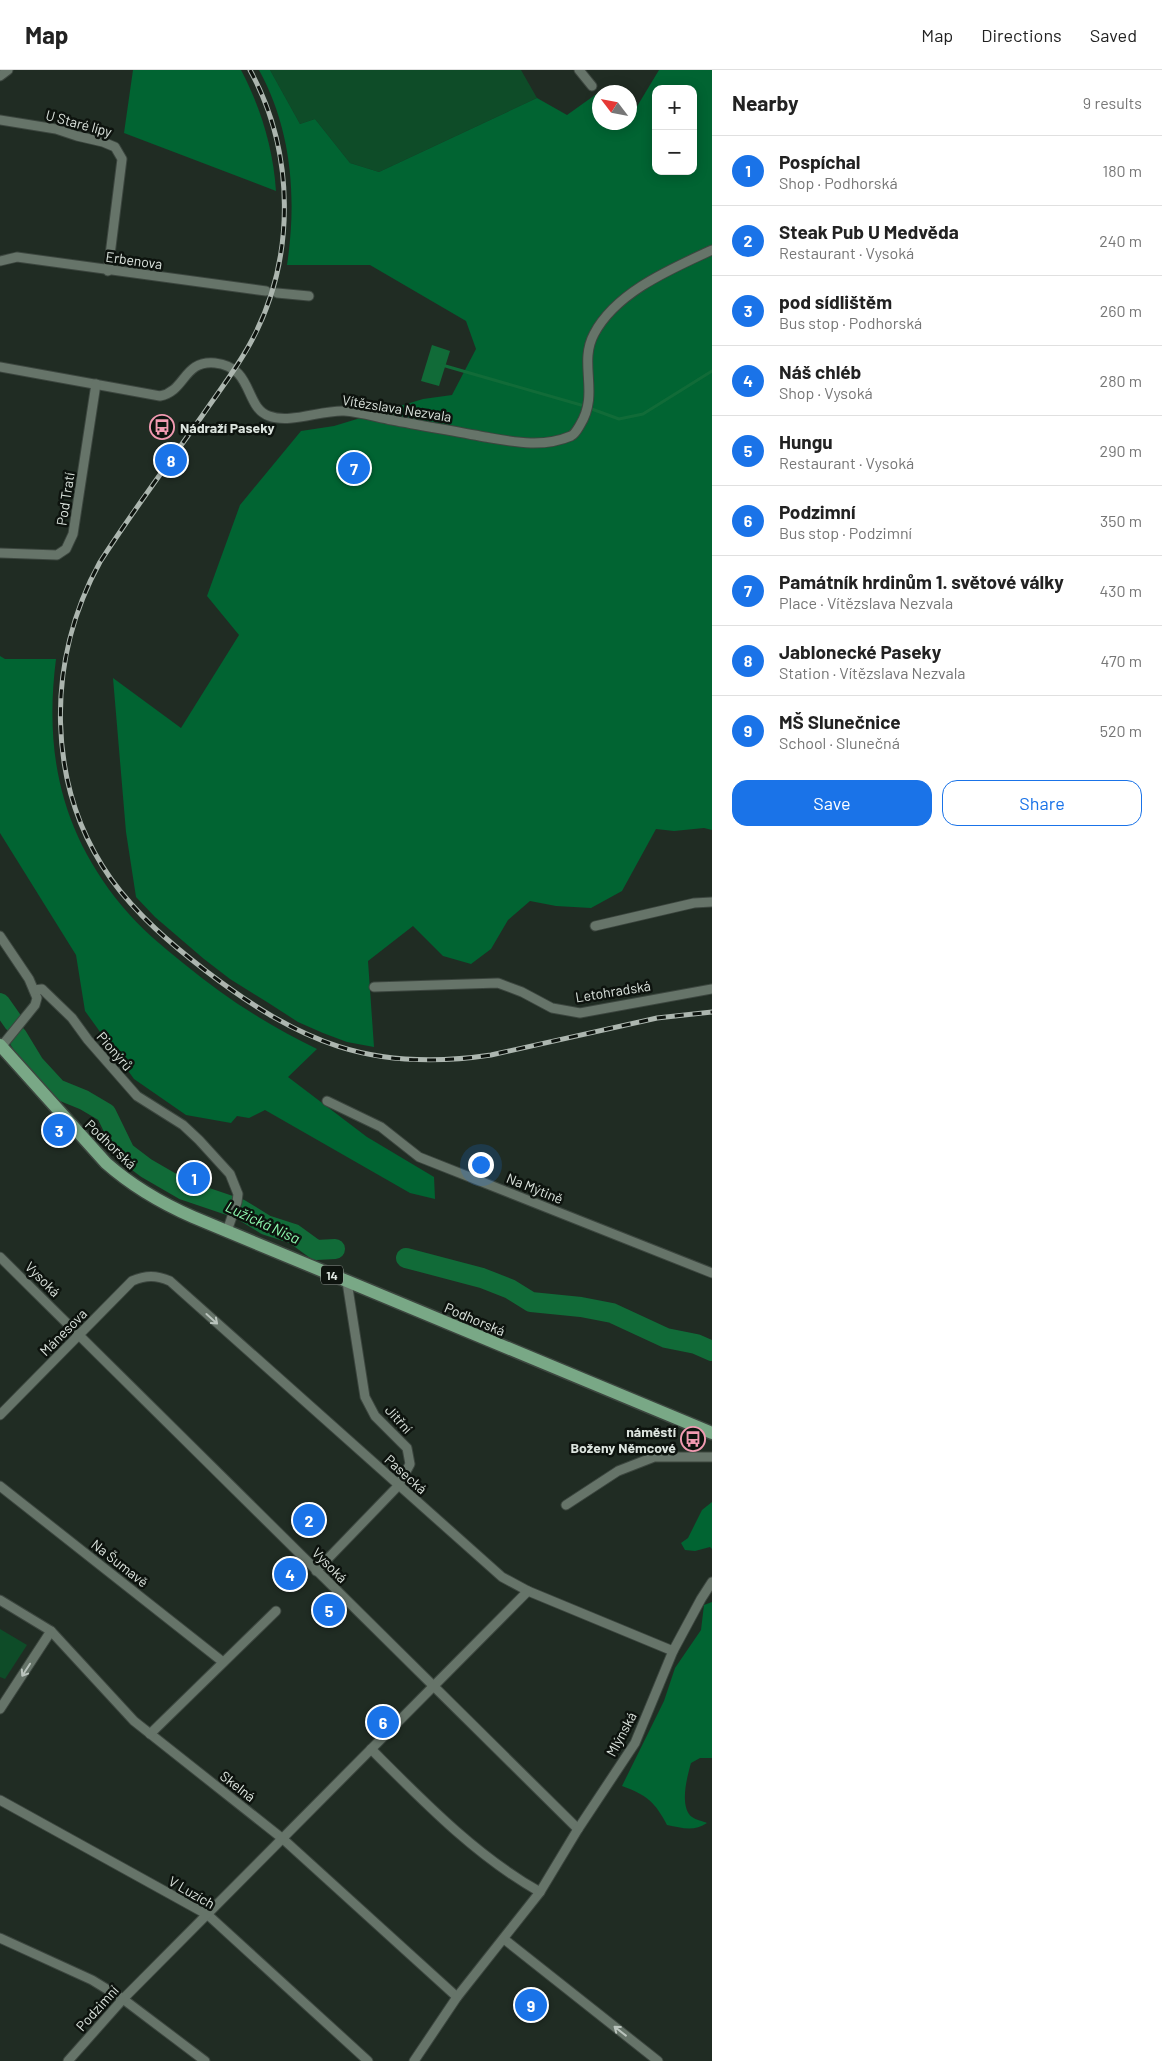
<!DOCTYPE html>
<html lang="en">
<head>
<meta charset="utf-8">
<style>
  :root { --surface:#fff; --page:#f2f2f2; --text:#222; --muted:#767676; --line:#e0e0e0; --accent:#1a73e8 }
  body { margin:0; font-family:Barlow,sans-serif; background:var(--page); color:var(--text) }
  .controls { position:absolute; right:15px; top:15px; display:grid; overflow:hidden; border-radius:10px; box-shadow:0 2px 12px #0003 }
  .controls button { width:45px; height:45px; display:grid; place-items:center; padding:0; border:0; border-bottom:1px solid var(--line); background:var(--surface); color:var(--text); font:25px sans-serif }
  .compass { position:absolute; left:592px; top:15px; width:45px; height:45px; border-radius:50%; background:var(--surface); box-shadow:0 2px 12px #0003; rotate:302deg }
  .you { position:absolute; left:480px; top:1094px; width:18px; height:18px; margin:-12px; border:4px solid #fff; border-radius:50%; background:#1a73e8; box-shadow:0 0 0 8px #1a73e833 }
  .badge { display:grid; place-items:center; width:32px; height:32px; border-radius:50%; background:var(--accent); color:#fff; font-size:16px; font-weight:700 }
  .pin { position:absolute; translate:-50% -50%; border:2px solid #fff; box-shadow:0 1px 5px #0006 }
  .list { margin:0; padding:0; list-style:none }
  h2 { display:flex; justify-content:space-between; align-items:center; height:65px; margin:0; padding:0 20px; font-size:21px }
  h2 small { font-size:16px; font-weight:400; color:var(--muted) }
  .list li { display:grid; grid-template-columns:32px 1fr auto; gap:15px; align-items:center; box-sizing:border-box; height:70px; padding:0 20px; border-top:1px solid var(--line) }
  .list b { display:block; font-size:19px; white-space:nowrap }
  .list p { margin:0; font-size:16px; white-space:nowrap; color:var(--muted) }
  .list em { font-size:16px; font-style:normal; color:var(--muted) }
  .actions { display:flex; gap:10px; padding:15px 20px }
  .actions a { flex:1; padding:11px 0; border:1px solid var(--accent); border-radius:15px; text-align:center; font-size:18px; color:var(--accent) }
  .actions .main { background:var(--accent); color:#fff }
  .map { position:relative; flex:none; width:712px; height:1991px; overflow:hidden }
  header { display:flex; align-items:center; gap:30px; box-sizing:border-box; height:70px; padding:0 25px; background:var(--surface); border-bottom:1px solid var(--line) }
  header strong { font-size:24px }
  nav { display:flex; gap:28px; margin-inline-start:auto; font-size:18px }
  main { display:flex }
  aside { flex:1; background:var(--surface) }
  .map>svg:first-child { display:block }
  .green { fill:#0e4c28 }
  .forest { fill:#016432; fill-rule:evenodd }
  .water { fill:#116b38 }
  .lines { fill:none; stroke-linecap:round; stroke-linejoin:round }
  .stream { stroke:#116b38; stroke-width:3 }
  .river { stroke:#116b38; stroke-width:20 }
  .street-casing { stroke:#3c463f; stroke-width:11 }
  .primary-casing { stroke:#3c463f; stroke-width:15 }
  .street { stroke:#667469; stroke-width:9 }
  .primary { stroke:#79a886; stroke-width:12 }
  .rail-casing { stroke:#acb6af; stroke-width:5 }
  .rail { stroke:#0d130e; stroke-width:3; stroke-dasharray:9; stroke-linecap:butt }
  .oneway { stroke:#b9c3bc }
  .labels { text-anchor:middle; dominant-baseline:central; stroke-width:5; stroke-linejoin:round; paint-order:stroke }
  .shield { fill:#0d130e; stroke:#9fa6a0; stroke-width:1 }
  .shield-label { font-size:12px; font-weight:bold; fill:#dde5df }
  .street-label { font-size:14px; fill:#dde5df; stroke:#0d130e }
  .poi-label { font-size:14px; font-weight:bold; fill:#dde5df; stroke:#0d130e; text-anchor:start }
  .water-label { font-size:15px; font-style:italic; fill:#8ffbb0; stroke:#0d130e }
</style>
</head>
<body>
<header>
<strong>Map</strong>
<nav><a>Map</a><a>Directions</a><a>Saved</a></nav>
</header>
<main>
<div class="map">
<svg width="712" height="1991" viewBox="0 0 712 1991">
  <rect width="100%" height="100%" fill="#202c23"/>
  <g class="green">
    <path d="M 270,0 L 521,0 L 537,28 L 379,102 L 350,93 L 315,49 L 300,54 Z"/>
    <path d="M 0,1559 L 27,1575 L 5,1609 L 0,1607 Z"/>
  </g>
  <g class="forest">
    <path d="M 133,0 L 241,0 C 261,38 273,78 276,121 L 124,63 Z"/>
    <path d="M 259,0 L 270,0 L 300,54 L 315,49 L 350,93 L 379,102 L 537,28 L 567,45 L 602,20 L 604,22 L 600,22 L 600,52 L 630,52 L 630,48 L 659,0 L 712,0 L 712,760 L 704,758 L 674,761 L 656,759 L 622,821 L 591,838 L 556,836 L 530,831 L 508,850 L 491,879 L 471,894 L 443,886 L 413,856 L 368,891 L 374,977 L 347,972 L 323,963 L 298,952 L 267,932 L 230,909 L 204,889 L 155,847 L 136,827 L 126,762 L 113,608 L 181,658 L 239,565 L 207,526 L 240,435 L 301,361 L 334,356 L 423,329 L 452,325 L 476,279 L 466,251 L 370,195 L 287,195 C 297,129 292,60 259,0 ZM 656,19 L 693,19 L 693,101 L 656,101 Z"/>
    <path d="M 0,586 L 5,589 L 56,589 C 44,683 61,762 122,836 C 140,858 162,876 183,893 C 224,927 269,956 317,979 L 288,1007 L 367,1067 L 434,1107 L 435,1129 L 410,1123 L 265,1040 L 249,1048 L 237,1046 L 231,1053 L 186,1045 L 134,1009 L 85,941 L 76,885 L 0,763 Z"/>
    <path d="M 712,1432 L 712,1479 L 710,1477 L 695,1481 L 685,1480 L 681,1473 L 688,1468 L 702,1440 Z"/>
    <path d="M 712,1532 L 712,1688 L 700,1688 L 691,1693 C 687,1707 679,1737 692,1747 C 696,1750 703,1751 707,1753 C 694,1762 682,1758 667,1755 C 655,1732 647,1725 622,1716 L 664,1631 L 675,1598 L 701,1560 L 704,1535 Z"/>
  </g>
  <path class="water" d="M 432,275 L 450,281 L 439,316 L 421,311 Z"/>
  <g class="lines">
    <g class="stream">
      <path d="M 442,295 L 581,335"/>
      <path d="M 589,338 L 619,349 L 643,344 L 712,301"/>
    </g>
    <g class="river">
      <path d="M 0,933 L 14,953"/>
      <path d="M 17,966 L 34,994 L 57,1019 L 84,1030 L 106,1043 L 125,1082 L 146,1098 L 184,1120 L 240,1139 L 266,1155 L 294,1164 L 316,1180 L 335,1179"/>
      <path d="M 406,1188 L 482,1208 L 510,1219 L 531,1232 L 581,1237 L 612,1243 L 666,1268 L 696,1274 L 712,1281"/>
    </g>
    <defs>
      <g id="street">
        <path d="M 579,0 L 592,16"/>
        <path d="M 0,6 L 8,0"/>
        <path d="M 0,50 L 56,59 L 77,66 L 103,72 L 115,77 L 122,89 L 108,201"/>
        <path d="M 0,191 L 17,187 L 266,221"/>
        <path d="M 277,223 L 309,226"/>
        <path d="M 0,297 L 160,326 C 186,321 183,290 215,293 C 254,297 244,337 269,346 C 290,354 321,340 344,341 C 360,342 376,347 392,350 C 423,356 454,361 485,367 C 514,372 543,378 571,366 C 575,364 577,360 580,355 C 600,323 578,294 594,264 C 616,222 671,199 712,180"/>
        <path d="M 0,483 L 57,485 L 66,479 L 73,464 L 96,314"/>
        <path d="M 595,856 L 694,833 L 712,832"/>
        <path d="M 0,866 L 29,909 L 37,928 L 35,935 L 1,977"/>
        <path d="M 374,917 L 498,913 L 522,922 L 552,938 L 580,943 L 712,919"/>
        <path d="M 34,920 L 42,919 L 72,948 L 88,970 L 137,1026 L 183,1055 L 199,1070 L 230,1104 L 238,1124 L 237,1132 L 227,1161"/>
        <path d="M 327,1031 L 381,1057 L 419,1087 L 712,1203"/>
        <path d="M 0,1187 L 578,1759"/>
        <path d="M 0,1345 L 132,1211 C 146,1205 156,1205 170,1211 L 502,1507 L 528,1521 L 673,1581"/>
        <path d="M 0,1416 L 223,1592"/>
        <path d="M 566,1435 L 618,1401 L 654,1387 L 712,1387"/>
        <path d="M 316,1501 L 398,1416 L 410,1394 L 407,1378 L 375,1346 L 365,1327 L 347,1212"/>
        <path d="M 0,1530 L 51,1561 L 134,1651 L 283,1769 L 457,1927"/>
        <path d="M 0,1639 L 51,1561"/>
        <path d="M 150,1664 L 276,1541"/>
        <path d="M 371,1679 C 423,1731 476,1786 540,1822"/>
        <path d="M 0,1730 L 208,1845 L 368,1991"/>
        <path d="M 0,1868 L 92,1910 L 123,1929 L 205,1991"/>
        <path d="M 504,1869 L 658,1991"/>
        <path d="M 68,1991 L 123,1929 L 528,1521"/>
        <path d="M 414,1991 L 457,1927 L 540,1822 L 578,1759 L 635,1673 L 673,1581 L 701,1529 L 712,1512"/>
      </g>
      <path id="primary" d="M 0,975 L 106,1093 C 132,1116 161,1133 193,1147 L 712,1363"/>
    </defs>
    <use href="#street" class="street-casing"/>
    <use href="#primary" class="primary-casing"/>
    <use href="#street" class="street"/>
    <use href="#primary" class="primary"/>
    <defs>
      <path id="rail" d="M 250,0 C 295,82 296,187 252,270 C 238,297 219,321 202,346 C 168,394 132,442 100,492 C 46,590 45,715 111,809 C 137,845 171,874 206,901 C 299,972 371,1003 491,985 L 657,948 L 712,942"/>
    </defs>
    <use href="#rail" class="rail-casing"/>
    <use href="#rail" class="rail"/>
  </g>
  <defs><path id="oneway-shaft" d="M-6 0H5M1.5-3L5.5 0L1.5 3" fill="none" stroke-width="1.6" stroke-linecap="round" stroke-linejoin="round" transform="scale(1.25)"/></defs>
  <g class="oneway">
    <use href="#oneway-shaft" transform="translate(212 1249) rotate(42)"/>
    <use href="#oneway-shaft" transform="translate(26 1600) rotate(123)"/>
    <use href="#oneway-shaft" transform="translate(620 1961) rotate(-142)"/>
  </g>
  <defs>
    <symbol id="bus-ring" viewBox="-11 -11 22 22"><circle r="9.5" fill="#0d130e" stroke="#f19ab1" stroke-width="1.5"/><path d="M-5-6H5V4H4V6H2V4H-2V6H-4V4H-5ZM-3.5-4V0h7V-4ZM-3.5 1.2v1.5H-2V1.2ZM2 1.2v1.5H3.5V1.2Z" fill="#f19ab1"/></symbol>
  </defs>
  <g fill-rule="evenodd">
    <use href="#bus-ring" x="148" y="343" width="28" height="28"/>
    <use href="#bus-ring" x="679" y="1355" width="28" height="28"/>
  </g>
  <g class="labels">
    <rect class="shield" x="321" y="1195.5" width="22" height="19" rx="4"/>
    <g class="shield-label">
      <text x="332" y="1205">14</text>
    </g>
    <g class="street-label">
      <text transform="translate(79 53) rotate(15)">U Staré lípy</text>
      <text transform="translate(134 190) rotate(8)">Erbenova</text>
      <text transform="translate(397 338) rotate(9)">Vítězslava Nezvala</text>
      <text transform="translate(65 429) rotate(-81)">Pod Tratí</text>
      <text transform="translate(613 921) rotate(-9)">Letohradská</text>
      <text transform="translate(115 981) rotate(49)">Pionýrů</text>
      <text transform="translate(111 1074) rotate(44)">Podhorská</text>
      <text transform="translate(535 1118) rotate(22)">Na Mýtině</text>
      <text transform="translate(43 1209) rotate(45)">Vysoká</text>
      <text transform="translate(475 1249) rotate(23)">Podhorská</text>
      <text transform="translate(63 1262) rotate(-45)">Mánesova</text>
      <text transform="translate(399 1349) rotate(48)">Jitřní</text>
      <text transform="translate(406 1404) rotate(42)">Pasecká</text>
      <text transform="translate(120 1493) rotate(38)">Na Šumavě</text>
      <text transform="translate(330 1495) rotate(45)">Vysoká</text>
      <text transform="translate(621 1664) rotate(-62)">Mlýnská</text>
      <text transform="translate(238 1716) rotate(38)">Skelná</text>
      <text transform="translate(192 1822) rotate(30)">V Luzích</text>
      <text transform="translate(97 1938) rotate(-48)">Podzimní</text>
    </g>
    <g class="poi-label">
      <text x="180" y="357">Nádraží Paseky</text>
      <text x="676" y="1361" text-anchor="end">náměstí<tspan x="676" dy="16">Boženy Němcové</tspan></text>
    </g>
    <g class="water-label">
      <text transform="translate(263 1152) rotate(25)">Lužická Nisa</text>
    </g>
  </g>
</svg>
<div class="controls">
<button>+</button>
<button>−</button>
</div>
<svg class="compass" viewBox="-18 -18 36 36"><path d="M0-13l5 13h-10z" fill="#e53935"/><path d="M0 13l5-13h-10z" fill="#767676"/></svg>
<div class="you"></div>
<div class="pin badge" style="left:194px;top:1108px">1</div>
<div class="pin badge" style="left:309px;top:1450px">2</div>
<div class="pin badge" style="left:59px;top:1060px">3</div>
<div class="pin badge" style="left:290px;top:1504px">4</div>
<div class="pin badge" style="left:329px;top:1540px">5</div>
<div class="pin badge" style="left:383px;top:1652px">6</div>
<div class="pin badge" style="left:354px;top:398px">7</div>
<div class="pin badge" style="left:171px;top:390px">8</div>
<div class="pin badge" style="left:531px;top:1935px">9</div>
</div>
<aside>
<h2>Nearby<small>9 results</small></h2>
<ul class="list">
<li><span class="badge">1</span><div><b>Pospíchal</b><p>Shop · Podhorská</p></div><em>180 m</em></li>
<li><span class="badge">2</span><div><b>Steak Pub U Medvěda</b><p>Restaurant · Vysoká</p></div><em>240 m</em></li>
<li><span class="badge">3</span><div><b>pod sídlištěm</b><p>Bus stop · Podhorská</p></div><em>260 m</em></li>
<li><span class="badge">4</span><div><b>Náš chléb</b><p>Shop · Vysoká</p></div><em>280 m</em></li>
<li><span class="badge">5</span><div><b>Hungu</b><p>Restaurant · Vysoká</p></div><em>290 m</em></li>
<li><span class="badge">6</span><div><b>Podzimní</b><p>Bus stop · Podzimní</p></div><em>350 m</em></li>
<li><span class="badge">7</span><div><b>Památník hrdinům 1. světové války</b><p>Place · Vítězslava Nezvala</p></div><em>430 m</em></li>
<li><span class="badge">8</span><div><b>Jablonecké Paseky</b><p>Station · Vítězslava Nezvala</p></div><em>470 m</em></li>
<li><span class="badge">9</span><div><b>MŠ Slunečnice</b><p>School · Slunečná</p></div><em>520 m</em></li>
</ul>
<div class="actions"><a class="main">Save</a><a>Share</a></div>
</aside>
</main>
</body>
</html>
